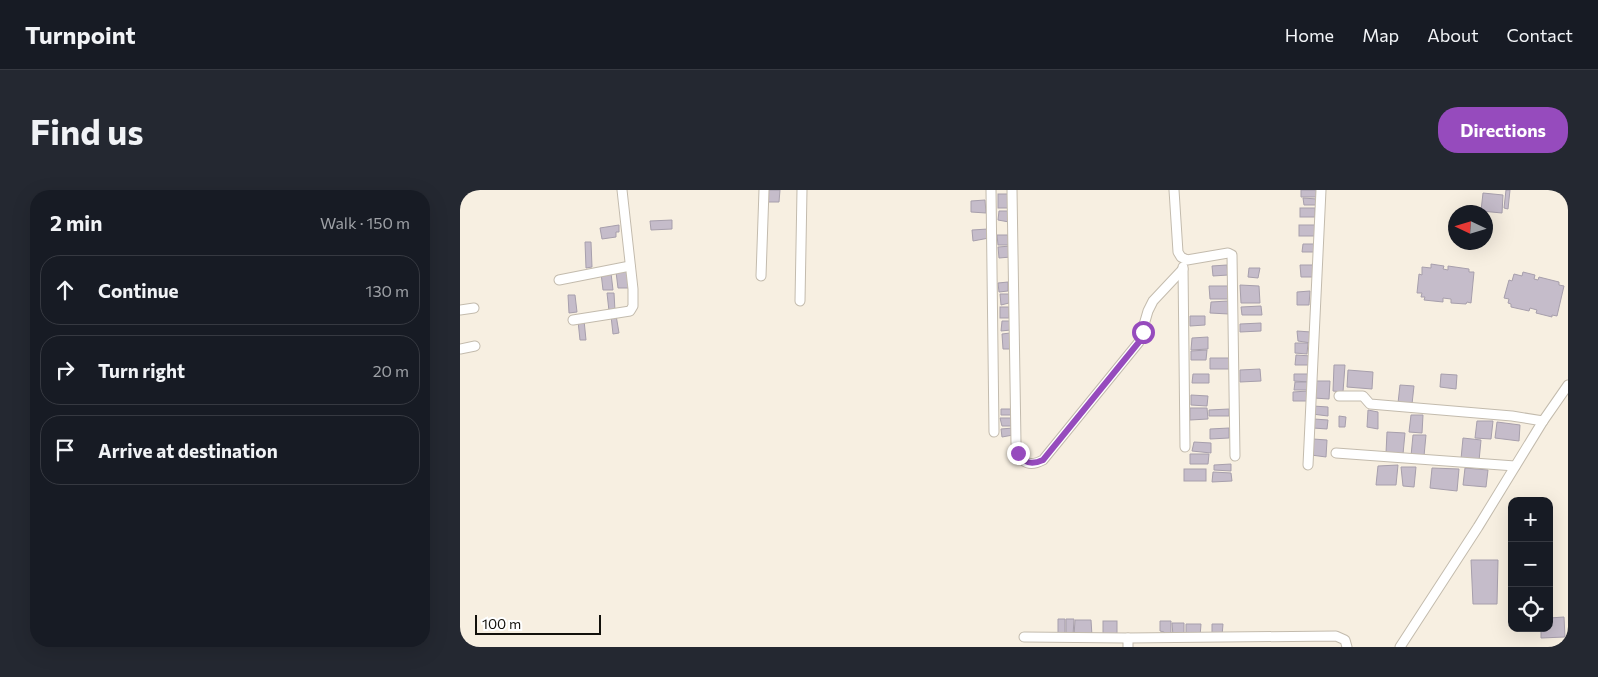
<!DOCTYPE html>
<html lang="en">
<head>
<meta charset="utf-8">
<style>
  :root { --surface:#171b24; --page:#242831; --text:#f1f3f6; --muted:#9ea1a6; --line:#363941; --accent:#964bbd }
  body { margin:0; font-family:Commissioner,sans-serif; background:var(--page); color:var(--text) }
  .controls { position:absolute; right:15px; bottom:15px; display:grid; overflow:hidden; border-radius:10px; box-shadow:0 5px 20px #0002 }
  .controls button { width:45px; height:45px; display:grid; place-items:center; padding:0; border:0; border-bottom:1px solid var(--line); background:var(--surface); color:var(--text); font:25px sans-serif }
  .compass { position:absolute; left:988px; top:15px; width:45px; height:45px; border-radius:50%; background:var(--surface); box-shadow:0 5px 20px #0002; rotate:274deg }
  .scale { position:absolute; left:15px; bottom:12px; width:126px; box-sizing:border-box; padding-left:5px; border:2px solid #12100b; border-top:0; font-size:14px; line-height:18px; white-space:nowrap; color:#12100b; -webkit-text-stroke:4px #fff; paint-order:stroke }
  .stop { position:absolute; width:15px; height:15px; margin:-11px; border:4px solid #964bbd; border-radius:50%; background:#fff }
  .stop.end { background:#964bbd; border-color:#fff; box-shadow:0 1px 5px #0008 }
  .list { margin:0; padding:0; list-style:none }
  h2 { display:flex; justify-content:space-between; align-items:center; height:65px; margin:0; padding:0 20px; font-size:21px }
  h2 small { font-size:16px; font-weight:400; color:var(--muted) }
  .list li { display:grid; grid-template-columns:32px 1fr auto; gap:15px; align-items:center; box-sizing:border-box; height:70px; margin:0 10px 10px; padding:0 10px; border:1px solid var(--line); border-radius:20px }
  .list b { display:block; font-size:19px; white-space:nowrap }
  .list em { font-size:16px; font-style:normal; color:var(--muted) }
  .icon { flex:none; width:28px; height:28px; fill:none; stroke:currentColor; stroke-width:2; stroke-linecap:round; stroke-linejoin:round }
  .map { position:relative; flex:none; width:1108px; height:457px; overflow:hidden; border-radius:20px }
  header { display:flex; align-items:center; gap:30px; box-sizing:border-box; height:70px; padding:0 25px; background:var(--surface); border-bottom:1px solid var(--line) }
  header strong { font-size:24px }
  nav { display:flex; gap:28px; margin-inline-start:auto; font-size:18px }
  .intro { display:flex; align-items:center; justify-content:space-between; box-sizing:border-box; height:120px; padding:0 30px }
  h1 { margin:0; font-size:35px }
  .button { padding:12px 22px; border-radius:20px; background:var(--accent); color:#fff; font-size:18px; font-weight:700 }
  main { display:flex; gap:30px; padding:0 30px }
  aside { flex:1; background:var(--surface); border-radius:20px; box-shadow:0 5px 20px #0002 }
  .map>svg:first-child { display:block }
  .building { fill:#c5bcca; stroke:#a79fac }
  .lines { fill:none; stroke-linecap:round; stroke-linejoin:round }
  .minor-casing { stroke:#c3bbad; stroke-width:11 }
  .minor { stroke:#fff; stroke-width:9 }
  .route { stroke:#964bbd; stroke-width:6 }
</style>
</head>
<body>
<header>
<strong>Turnpoint</strong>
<nav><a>Home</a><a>Map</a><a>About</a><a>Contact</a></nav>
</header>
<div class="intro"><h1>Find us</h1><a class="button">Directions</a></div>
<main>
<aside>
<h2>2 min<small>Walk · 150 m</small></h2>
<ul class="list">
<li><svg class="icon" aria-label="ahead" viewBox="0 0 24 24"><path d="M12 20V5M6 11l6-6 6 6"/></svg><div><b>Continue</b></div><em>130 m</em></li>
<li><svg class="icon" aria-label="right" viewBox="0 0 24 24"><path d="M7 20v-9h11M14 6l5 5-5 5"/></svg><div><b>Turn right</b></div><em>20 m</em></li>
<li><svg class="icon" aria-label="arrive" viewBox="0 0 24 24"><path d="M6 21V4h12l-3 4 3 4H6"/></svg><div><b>Arrive at destination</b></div></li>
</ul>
</aside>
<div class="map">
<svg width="1108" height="457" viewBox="0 0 1108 457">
  <rect width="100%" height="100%" fill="#f7efe1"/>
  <g class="building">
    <path d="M 305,0 L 320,0 L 319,12 L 305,12 Z"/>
    <path d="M 841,0 L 858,0 L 857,7 L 841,7 Z"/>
    <path d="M 1046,0 L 1050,0 L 1048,19 L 1044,18 Z"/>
    <path d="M 1023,3 L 1043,5 L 1042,23 L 1021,21 Z"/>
    <rect x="538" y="4" width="10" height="14"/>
    <path d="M 843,8 L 857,9 L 857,15 L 844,15 Z"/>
    <path d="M 525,10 L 526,23 L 511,22 L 511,11 Z"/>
    <rect x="840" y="18" width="15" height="9"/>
    <path d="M 539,21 L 549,21 L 549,32 L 538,30 Z"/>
    <path d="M 212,30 L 212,39 L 191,40 L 190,31 Z"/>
    <path d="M 159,35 L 159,42 L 156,42 L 156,47 L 142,49 L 140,38 Z"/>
    <rect x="839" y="35" width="16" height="11"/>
    <path d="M 528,39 L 529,48 L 513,51 L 512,40 Z"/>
    <path d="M 537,45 L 548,45 L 549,55 L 538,55 Z"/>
    <path d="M 125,52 L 131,52 L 132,77 L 126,78 Z"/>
    <path d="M 843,54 L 856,54 L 855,62 L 842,62 Z"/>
    <path d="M 551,56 L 551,67 L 539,68 L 538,57 Z"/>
    <path d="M 971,74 L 984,76 L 983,79 L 988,80 L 988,76 L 1009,79 L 1009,82 L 1014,82 L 1011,113 L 1007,112 L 1006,114 L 991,113 L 991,109 L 983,108 L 983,112 L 964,110 L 965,107 L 961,107 L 962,103 L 957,103 L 959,84 L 962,85 L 962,77 L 971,78 Z"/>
    <path d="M 767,75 L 768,85 L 753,86 L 752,76 Z"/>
    <path d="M 840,75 L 856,75 L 855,87 L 841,87 Z"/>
    <path d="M 789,78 L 800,78 L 798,88 L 788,87 Z"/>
    <path d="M 167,80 L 169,98 L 158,98 L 156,82 Z"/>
    <path d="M 1063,82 L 1075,85 L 1074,89 L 1078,90 L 1079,87 L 1099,92 L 1099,95 L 1104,96 L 1097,126 L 1092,125 L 1092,127 L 1076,123 L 1077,120 L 1070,118 L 1069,121 L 1051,117 L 1051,114 L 1048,113 L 1049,109 L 1044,108 L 1049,90 L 1052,91 L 1054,84 L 1062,86 Z"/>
    <path d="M 141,83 L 151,83 L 153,100 L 143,100 Z"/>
    <path d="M 548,92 L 548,101 L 539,102 L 538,93 Z"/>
    <path d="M 780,95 L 799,96 L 800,113 L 781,113 Z"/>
    <path d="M 749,96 L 769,96 L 768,109 L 750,109 Z"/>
    <path d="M 850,101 L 849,115 L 837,115 L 837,102 Z"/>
    <path d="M 147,103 L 154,103 L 155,121 L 149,121 Z"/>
    <path d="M 540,104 L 549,104 L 549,113 L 541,115 Z"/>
    <path d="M 108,105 L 115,105 L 117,122 L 109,123 Z"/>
    <path d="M 768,111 L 769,124 L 750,123 L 751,112 Z"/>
    <path d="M 801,116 L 802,125 L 782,125 L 781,117 Z"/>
    <rect x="540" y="117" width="9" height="11"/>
    <path d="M 156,125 L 159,143 L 153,144 L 151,126 Z"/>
    <path d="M 730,126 L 745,126 L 745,135 L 730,136 Z"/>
    <path d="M 124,130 L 126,150 L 120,150 L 118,131 Z"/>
    <path d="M 542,131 L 550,131 L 551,140 L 541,141 Z"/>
    <path d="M 801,133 L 801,141 L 780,142 L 780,134 Z"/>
    <path d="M 837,141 L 851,142 L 851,153 L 838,151 Z"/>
    <path d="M 550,143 L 550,159 L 543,159 L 542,144 Z"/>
    <path d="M 748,147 L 748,159 L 731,160 L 732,148 Z"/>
    <path d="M 835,153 L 848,153 L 847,164 L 835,163 Z"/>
    <path d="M 747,160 L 746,170 L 731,170 L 731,161 Z"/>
    <path d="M 836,165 L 851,166 L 851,175 L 835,175 Z"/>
    <path d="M 750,168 L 771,168 L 770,179 L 750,179 Z"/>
    <path d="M 874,175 L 885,175 L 883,202 L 873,201 Z"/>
    <path d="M 800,179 L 801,191 L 780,192 L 780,180 Z"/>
    <path d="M 888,180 L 913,182 L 912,199 L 887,197 Z"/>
    <path d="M 733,184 L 749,184 L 749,193 L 732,193 Z"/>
    <path d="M 834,184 L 849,184 L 849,192 L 834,191 Z"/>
    <path d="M 981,184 L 997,185 L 996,199 L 980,197 Z"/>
    <path d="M 855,191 L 870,191 L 869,209 L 854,208 Z"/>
    <path d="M 835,192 L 849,192 L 849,200 L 834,200 Z"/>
    <path d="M 940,195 L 954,196 L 952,214 L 938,213 Z"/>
    <path d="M 848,201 L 849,211 L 833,211 L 833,202 Z"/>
    <path d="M 731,205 L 748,206 L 747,216 L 731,215 Z"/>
    <path d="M 853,216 L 868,217 L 868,226 L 852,224 Z"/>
    <path d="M 730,218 L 747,218 L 748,229 L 730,230 Z"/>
    <path d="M 541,219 L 551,219 L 552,225 L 541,225 Z"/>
    <path d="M 769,219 L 769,226 L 749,226 L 749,220 Z"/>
    <path d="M 908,220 L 918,222 L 918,239 L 907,237 Z"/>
    <path d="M 951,225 L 963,225 L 962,243 L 949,242 Z"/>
    <path d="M 879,226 L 886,227 L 885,237 L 879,237 Z"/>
    <path d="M 540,228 L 553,228 L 552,236 L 542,236 Z"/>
    <path d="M 854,229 L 868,230 L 867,239 L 853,238 Z"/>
    <path d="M 1017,231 L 1033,231 L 1031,249 L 1015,248 Z"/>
    <path d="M 1037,232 L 1060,235 L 1059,251 L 1035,248 Z"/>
    <path d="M 553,238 L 553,245 L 542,247 L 541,239 Z"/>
    <path d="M 769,238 L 769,248 L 750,249 L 750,239 Z"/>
    <path d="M 927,242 L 945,243 L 943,264 L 926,263 Z"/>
    <path d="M 953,245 L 966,245 L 964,266 L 951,266 Z"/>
    <path d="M 1003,248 L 1021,250 L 1019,271 L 1001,269 Z"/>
    <path d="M 853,249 L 867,250 L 866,267 L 851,265 Z"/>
    <path d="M 734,252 L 751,253 L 751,263 L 732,261 Z"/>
    <path d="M 730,264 L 749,264 L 748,274 L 730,274 Z"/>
    <path d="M 771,274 L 771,281 L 754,280 L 754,275 Z"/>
    <path d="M 938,275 L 936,295 L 916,295 L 918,276 Z"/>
    <path d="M 941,277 L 956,277 L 954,297 L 943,296 Z"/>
    <path d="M 972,278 L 999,279 L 997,301 L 970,298 Z"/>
    <path d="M 1005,278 L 1028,280 L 1026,297 L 1003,295 Z"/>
    <rect x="724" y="279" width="22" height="12"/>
    <path d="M 753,282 L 771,283 L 772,291 L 752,292 Z"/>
    <path d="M 1011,370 L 1038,370 L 1037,414 L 1013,414 Z"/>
    <path d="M 1104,427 L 1105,447 L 1081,448 L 1081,438 L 1089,438 L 1089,428 Z"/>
    <path d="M 598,429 L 605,429 L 605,446 L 598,445 Z"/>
    <path d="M 606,429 L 614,429 L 613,446 L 606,445 Z"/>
    <path d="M 615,430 L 631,430 L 632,446 L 614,446 Z"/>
    <rect x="643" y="431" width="14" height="14"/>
    <path d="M 700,431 L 711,431 L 711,444 L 705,444 L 704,442 L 700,441 Z"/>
    <path d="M 712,433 L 724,433 L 724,446 L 713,446 Z"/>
    <path d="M 726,434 L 741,434 L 740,447 L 726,446 Z"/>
    <path d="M 752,434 L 763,434 L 762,446 L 752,446 Z"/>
  </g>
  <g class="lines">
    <defs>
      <g id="minor">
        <path d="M 531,0 L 534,242"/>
        <path d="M 552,0 L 556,253 C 559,270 566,279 583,270 L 679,152 L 688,121 L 693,111 L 723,79"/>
        <path d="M 714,0 L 718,62 L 721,67 L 727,70 L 768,63 L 772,65 L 775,266"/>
        <path d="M 723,77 L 725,257"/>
        <path d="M 301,86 L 304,0"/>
        <path d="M 99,90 L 170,76"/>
        <path d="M 340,111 L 342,0"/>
        <path d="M 0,120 L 14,118"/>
        <path d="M 113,130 L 170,121 L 173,116 L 173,99 L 162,0"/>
        <path d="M 0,159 L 15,156"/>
        <path d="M 879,206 L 903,206 L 910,214 L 1052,226 L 1083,231"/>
        <path d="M 876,263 L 1055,276"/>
        <path d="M 848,275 L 861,0"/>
        <path d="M 564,447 L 668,448"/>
        <path d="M 668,457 L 668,448 L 876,446 L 885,450 L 887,457"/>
        <path d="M 940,457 L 1018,337 L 1083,231 L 1108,195"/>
      </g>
    </defs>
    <use href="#minor" class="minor-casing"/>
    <use href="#minor" class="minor"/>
  </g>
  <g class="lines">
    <path class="route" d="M 558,263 C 564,274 572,275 583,270 L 679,152 L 683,142"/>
  </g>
</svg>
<div class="controls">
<button>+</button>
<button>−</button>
<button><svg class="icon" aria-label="locate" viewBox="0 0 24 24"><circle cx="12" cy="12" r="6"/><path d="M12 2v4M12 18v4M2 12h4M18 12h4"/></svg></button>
</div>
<svg class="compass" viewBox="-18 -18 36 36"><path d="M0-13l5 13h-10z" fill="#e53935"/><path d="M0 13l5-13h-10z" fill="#9ea1a6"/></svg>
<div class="scale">100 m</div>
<div class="stop" style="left:683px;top:142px"></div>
<div class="stop end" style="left:558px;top:263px"></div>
</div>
</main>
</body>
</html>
